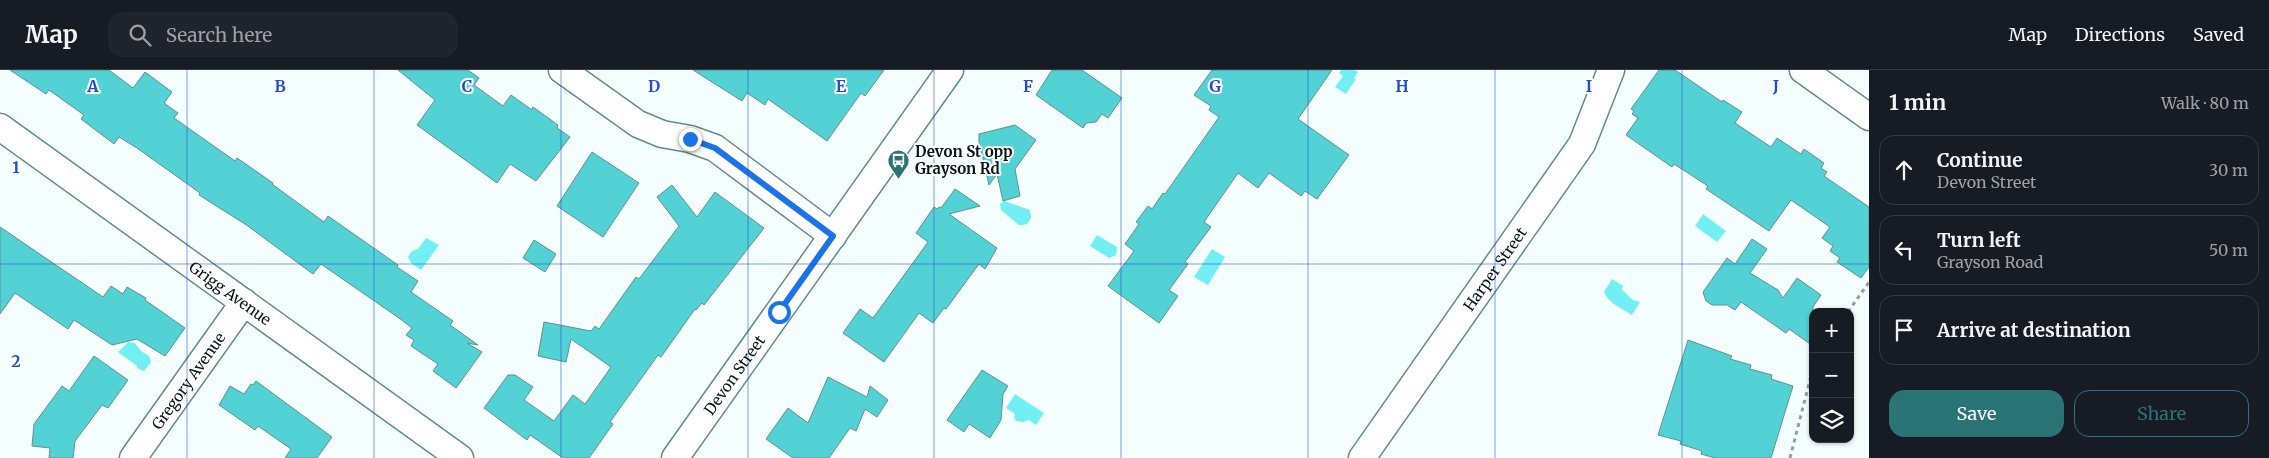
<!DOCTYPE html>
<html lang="en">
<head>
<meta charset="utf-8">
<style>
  :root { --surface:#171b24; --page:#20242c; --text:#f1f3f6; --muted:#9ea1a6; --line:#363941; --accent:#2a7476 }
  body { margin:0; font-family:Merriweather,serif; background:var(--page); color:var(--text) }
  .controls { position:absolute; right:15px; bottom:15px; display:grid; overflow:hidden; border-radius:10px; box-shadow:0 1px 4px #0004 }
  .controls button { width:45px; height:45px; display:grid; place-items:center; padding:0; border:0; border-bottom:1px solid var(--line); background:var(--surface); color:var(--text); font:25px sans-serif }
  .stop { position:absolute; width:15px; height:15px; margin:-11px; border:4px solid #1a73e8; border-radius:50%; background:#fff }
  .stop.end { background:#1a73e8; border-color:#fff; box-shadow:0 1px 5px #0008 }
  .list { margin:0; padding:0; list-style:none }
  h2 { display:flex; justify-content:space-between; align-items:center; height:65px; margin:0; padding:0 20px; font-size:21px }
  h2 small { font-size:16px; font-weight:400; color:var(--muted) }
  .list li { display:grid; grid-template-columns:32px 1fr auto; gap:15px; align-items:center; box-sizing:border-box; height:70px; margin:0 10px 10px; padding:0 10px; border:1px solid var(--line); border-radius:15px }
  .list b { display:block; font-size:19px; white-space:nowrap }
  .list p { margin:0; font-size:16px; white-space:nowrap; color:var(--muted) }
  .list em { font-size:16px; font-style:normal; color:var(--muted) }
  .actions { display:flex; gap:10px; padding:15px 20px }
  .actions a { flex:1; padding:11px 0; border:1px solid var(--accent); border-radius:15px; text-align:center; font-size:18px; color:var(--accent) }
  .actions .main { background:var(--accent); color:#fff }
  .icon { flex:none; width:28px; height:28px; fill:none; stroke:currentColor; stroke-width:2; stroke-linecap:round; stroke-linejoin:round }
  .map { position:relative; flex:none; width:1869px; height:388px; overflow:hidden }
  header { display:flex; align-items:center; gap:30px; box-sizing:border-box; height:70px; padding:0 25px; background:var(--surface); border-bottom:1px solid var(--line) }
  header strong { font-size:24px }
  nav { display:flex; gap:28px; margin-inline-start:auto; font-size:18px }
  .search { width:350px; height:45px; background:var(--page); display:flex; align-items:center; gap:12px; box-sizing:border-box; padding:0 18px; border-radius:15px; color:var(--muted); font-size:19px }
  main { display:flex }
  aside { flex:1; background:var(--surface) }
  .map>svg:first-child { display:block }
  .water { fill:#72eff2 }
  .building { fill:#52d2d5; stroke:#639091 }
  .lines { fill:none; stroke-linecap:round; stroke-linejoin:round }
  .street-casing { stroke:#5f8c8d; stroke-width:29 }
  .path { stroke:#939fa0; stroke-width:3; stroke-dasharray:4 4; stroke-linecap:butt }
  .street { stroke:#fff; stroke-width:26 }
  .route { stroke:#1a73e8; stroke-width:6 }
  .grid { fill:none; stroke:#1d4ed8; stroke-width:1; stroke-opacity:0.55 }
  .labels { text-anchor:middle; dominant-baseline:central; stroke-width:4; stroke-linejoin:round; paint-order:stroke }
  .poi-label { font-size:15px; font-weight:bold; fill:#051718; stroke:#fff; text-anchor:start }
  .street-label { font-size:15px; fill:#051718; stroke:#fff }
  .grid-label { font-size:16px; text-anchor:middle; font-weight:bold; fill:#1d4ed8; stroke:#fff; stroke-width:4; stroke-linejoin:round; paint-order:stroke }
</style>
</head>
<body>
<header>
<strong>Map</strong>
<div class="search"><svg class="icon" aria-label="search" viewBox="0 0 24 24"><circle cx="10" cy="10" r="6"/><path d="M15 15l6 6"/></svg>Search here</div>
<nav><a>Map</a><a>Directions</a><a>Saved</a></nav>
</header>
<main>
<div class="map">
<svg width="1869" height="388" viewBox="0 0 1869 388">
  <rect width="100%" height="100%" fill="#f5fefe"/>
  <g class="water">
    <path d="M 1341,0 L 1355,0 L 1358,2 L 1354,8 L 1356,9 L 1346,24 L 1335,17 L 1343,6 L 1339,3 Z"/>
    <path d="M 1004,131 L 1030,140 L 1031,148 L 1027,154 L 1023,155 L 1019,155 L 1001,140 L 1000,134 Z"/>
    <path d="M 1703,144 L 1726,161 L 1717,172 L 1695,156 Z"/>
    <path d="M 1097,165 L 1117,177 L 1116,185 L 1109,188 L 1090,176 Z"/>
    <path d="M 426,168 L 439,175 L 421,200 L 411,193 L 408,187 L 412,181 L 418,179 Z"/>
    <path d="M 1212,179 L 1225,187 L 1208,215 L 1194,207 Z"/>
    <path d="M 1612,209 L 1623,216 L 1622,220 L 1633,230 L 1640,232 L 1632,245 C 1622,238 1609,234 1604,222 Z"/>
    <path d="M 128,272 L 135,273 L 141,281 L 149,286 L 151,292 L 144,301 L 137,298 L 137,296 L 118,282 Z"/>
    <path d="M 1015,324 L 1044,343 L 1036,355 L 1029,350 L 1023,352 L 1016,351 L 1014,347 L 1015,344 L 1006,338 Z"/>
  </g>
  <g class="building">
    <path d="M 10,0 L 109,0 L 133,18 L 145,2 L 172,22 L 164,33 L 178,43 L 174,48 L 235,91 L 237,88 L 273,113 L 272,114 L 324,152 L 328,146 L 398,195 L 397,197 L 418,211 L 411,222 L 453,251 L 450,255 L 478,275 L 467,273 L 482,282 L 456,318 L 433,301 L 438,294 L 411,276 L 414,270 L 406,265 L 412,258 L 399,248 L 321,194 L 313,204 L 245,154 L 199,125 L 200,123 L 137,78 L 119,67 L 114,74 L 81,49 L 84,45 L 49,20 L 46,24 Z"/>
    <path d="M 398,0 L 468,0 L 479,8 L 474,15 L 503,36 L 511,25 L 532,40 L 533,37 L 558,55 L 557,58 L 570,67 L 536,111 L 510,94 L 497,113 L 417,55 L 435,30 Z"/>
    <path d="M 693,0 L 884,0 L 865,26 L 861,23 L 827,71 L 768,29 L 765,35 L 747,23 L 742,31 Z"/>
    <path d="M 1052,0 L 1082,0 L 1122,28 L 1108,48 L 1102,44 L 1096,52 L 1086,53 L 1083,58 L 1036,25 Z"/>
    <path d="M 1212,0 L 1332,0 L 1298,49 L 1349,85 L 1317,129 L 1305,121 L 1301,126 L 1269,103 L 1258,118 L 1238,103 L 1204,152 L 1211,157 L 1185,192 L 1188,194 L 1169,220 L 1178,226 L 1159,253 L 1108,216 L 1134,181 L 1125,174 L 1139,154 L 1136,152 L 1148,136 L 1152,139 L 1163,123 L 1165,124 L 1219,47 L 1209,40 L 1211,36 L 1194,25 Z"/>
    <path d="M 1659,0 L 1675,0 L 1722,32 L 1723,30 L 1742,42 L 1735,53 L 1771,77 L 1777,68 L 1801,84 L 1804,79 L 1824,93 L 1821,98 L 1827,102 L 1824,106 L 1869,137 L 1869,197 L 1861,208 L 1837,192 L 1840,188 L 1830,181 L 1833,176 L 1822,168 L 1830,157 L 1791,130 L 1769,161 L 1706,119 L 1708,116 L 1674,94 L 1672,97 L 1626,65 L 1638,48 L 1632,44 L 1634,41 L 1631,39 Z"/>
    <path d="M 1015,55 L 1036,70 L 1015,99 L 1020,126 L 1003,131 L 997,104 L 989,115 L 979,72 L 979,64 Z"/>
    <path d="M 592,82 L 639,113 L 603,167 L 557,136 Z"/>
    <path d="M 672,115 L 697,147 L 715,122 L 764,158 L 704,235 L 702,233 L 696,240 L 695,239 L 661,287 L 658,285 L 610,352 L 613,354 L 589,388 L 563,388 L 530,365 L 527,370 L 484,338 L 508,305 L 515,305 L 533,317 L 524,330 L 554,351 L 573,325 L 585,334 L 611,297 L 571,269 L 566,292 L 538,286 L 544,252 L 591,261 L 595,256 L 599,259 L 636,207 L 639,209 L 679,156 L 657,127 Z"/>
    <path d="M 955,119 L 980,136 L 949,144 L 997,178 L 985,199 L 979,194 L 946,239 L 944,238 L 933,253 L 919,243 L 884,292 L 843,263 L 860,239 L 873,248 L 928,172 L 916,163 L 934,137 L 937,139 L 939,137 L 941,138 Z"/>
    <path d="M 0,157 L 103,227 L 111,216 L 123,224 L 127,217 L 146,228 L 145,230 L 185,258 L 165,286 L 137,269 L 112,275 L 74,250 L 68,259 L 15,223 L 0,244 Z"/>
    <path d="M 1752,169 L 1767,179 L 1750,203 L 1778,220 L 1783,228 L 1797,208 L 1821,225 L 1813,237 L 1813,276 L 1789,259 L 1786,263 L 1741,232 L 1735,240 L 1727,235 L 1712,235 L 1706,231 L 1703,222 L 1727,188 L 1735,194 Z"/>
    <path d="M 534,170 L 556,184 L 545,202 L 523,188 Z"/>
    <path d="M 1688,270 L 1732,286 L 1730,289 L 1751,295 L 1750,299 L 1772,305 L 1771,309 L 1793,316 L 1771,388 L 1715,388 L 1701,384 L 1702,381 L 1680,374 L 1681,371 L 1658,365 Z"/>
    <path d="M 94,286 L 128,310 L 108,338 L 102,335 L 75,371 L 73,388 L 49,388 L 50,378 L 32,376 L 34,354 L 62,316 L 69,321 Z"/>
    <path d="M 982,300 L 1008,316 L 1003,324 L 1001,350 L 990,368 L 969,354 L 964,362 L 947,350 Z"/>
    <path d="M 828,307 L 867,327 L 870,316 L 888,330 L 877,347 L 865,339 L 856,361 L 850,358 L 829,388 L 793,388 L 766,369 L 788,338 L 808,353 Z"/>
    <path d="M 256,311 L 332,367 L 317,388 L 285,388 L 291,379 L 258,356 L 255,360 L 219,335 L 230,316 L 244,324 L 251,314 L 253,315 Z"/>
  </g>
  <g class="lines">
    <defs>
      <g id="street">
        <path d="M 562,0 L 638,54 L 662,64 L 690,69 L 715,78 L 833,166"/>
        <path d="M 1803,0 L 1869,47"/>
        <path id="s1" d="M 0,57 L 460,388"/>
        <path id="s2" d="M 133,388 L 244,232"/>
        <path id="s3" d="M 675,388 L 950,0"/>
        <path id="s4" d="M 1362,388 L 1582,74 L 1611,0"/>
      </g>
    </defs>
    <use href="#street" class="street-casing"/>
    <g class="path">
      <path d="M 1848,242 L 1869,212"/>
      <path d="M 1790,388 L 1813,298"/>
    </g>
    <use href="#street" class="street"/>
  </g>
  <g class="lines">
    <path class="route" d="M 690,69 L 715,78 L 833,166 L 779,242"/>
  </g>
  <path class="grid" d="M 187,0 L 187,388M 374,0 L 374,388M 561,0 L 561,388M 748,0 L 748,388M 934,0 L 934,388M 1121,0 L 1121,388M 1308,0 L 1308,388M 1495,0 L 1495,388M 1682,0 L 1682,388M 0,194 L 1869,194"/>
  <defs>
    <symbol id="bus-pin" viewBox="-11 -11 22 30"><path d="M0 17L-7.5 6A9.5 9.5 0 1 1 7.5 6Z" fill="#2a7476" stroke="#fff"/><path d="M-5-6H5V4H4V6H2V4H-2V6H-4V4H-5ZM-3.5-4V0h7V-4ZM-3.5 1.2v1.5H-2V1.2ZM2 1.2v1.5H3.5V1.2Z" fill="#fff"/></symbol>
  </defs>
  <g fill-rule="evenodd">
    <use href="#bus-pin" x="886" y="78" width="25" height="34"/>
  </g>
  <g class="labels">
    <g class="poi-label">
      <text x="915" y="81">Devon St opp<tspan x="915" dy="17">Grayson Rd</tspan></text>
    </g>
    <g class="street-label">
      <text stroke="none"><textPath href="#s4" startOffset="231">Harper Street</textPath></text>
      <text stroke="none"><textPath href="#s1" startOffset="284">Grigg Avenue</textPath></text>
      <text stroke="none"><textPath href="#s3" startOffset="102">Devon Street</textPath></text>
      <text stroke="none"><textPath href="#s2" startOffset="95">Gregory Avenue</textPath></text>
    </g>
  </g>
  <g class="grid-label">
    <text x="93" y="22">A</text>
    <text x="280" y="22">B</text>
    <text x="467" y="22">C</text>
    <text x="654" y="22">D</text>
    <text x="841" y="22">E</text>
    <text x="1028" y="22">F</text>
    <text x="1215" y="22">G</text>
    <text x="1402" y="22">H</text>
    <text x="1589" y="22">I</text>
    <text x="1776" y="22">J</text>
    <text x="16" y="103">1</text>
    <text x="16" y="297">2</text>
  </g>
</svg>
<div class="controls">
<button>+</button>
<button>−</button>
<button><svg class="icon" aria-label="layers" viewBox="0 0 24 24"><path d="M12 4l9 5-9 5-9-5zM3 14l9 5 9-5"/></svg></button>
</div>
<div class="stop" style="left:779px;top:242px"></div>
<div class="stop end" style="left:690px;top:69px"></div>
</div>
<aside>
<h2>1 min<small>Walk · 80 m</small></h2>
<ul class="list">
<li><svg class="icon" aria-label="ahead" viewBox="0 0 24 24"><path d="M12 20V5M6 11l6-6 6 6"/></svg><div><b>Continue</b><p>Devon Street</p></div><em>30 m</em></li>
<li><svg class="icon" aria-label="left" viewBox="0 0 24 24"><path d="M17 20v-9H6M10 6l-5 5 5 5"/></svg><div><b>Turn left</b><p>Grayson Road</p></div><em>50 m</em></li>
<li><svg class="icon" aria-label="arrive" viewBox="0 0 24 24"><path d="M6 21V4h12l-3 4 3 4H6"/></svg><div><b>Arrive at destination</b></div></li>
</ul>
<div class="actions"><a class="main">Save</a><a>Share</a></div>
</aside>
</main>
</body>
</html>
